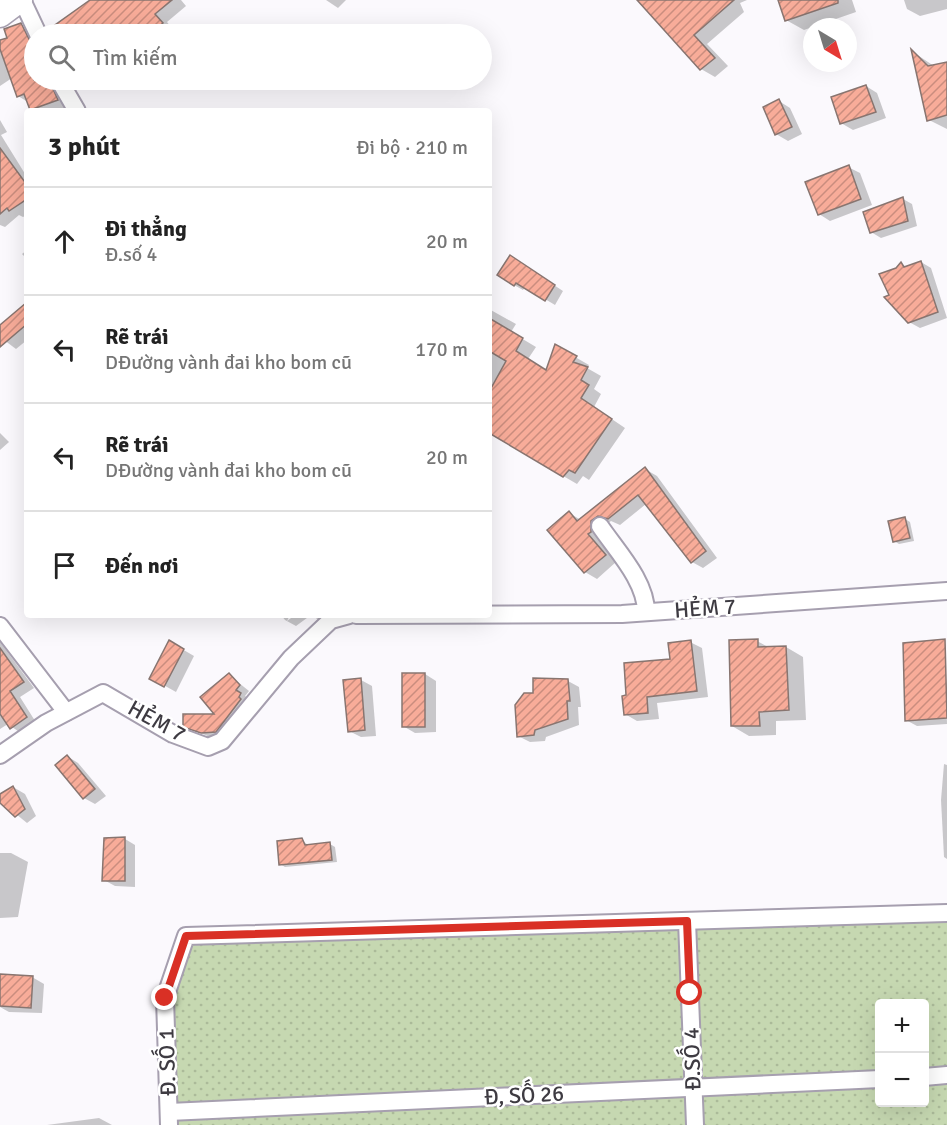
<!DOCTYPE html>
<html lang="vi">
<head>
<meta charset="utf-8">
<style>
  :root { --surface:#fff; --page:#f6f6f6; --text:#222; --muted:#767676; --line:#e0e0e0 }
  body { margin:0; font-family:Signika,sans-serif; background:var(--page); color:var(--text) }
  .controls { position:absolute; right:18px; bottom:18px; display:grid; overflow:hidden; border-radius:6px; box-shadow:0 6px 24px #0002 }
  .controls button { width:54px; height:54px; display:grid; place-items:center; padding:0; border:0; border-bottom:2px solid var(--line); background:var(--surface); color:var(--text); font:30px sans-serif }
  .compass { position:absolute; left:803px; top:18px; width:54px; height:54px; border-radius:50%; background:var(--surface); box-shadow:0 6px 24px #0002; rotate:142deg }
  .stop { position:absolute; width:18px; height:18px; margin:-14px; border:4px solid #d93025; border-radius:50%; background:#fff }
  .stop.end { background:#d93025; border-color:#fff; box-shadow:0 2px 6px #0008 }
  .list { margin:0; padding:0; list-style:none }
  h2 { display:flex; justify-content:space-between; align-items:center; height:78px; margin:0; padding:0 24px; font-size:26px }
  h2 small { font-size:20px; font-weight:400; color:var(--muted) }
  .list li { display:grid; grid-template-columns:39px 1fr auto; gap:18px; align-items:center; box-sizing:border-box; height:108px; padding:0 24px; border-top:2px solid var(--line) }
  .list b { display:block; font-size:22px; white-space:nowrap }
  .list p { margin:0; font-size:20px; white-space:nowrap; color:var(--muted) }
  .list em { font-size:20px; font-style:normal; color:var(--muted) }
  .icon { flex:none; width:33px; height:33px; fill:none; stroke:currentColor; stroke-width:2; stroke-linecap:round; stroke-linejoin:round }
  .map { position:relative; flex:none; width:947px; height:1125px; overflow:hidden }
  .search { position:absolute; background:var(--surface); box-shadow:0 6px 24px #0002; left:24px; top:24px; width:468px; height:66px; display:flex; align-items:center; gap:15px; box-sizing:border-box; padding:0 21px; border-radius:33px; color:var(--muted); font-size:22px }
  .panel { position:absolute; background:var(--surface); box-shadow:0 6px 24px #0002; left:24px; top:108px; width:468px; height:510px; border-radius:6px }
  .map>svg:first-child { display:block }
  .grass { fill:url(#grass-dots); fill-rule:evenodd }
  .shadow { fill:#0003 }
  .building { fill:url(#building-hatch); stroke:#887570; stroke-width:1.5 }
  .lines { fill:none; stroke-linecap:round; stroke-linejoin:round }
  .street-casing { stroke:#a69faf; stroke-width:20 }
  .secondary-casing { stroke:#a69faf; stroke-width:27 }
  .street { stroke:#fff; stroke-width:16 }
  .secondary { stroke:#fff; stroke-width:24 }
  .route { stroke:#d93025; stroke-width:8 }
  .labels { text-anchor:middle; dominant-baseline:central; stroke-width:5; stroke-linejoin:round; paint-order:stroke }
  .street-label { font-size:22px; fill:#3e3b42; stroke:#fff }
</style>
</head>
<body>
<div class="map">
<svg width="947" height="1125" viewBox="0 0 947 1125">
  <defs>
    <pattern id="grass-dots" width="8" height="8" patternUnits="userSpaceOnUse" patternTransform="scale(1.5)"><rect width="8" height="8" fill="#c6d8b1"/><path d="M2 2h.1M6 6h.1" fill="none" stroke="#abba99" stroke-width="1.8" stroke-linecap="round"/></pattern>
    <pattern id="building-hatch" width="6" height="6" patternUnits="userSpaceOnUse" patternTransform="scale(1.5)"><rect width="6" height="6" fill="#f8ac99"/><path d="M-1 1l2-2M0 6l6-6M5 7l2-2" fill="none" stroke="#ca8d7e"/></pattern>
  </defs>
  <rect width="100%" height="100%" fill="#fbf9fd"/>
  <path class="grass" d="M 947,906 L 947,1125 L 169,1125 L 165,998 L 186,936 ZM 880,1004 L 924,1004 L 924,1102 L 880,1102 Z"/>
  <g class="shadow">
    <path d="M 92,0 L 181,0 L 186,6 L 167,22 L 174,31 L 170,34 L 50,34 L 49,30 Z"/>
    <path d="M 326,0 L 346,0 L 338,8 Z"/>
    <path d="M 639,0 L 747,0 L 740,3 L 744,12 L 707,44 L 728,66 L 715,77 L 701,69 Z"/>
    <path d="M 780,0 L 852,0 L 856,12 L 804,30 L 786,20 Z"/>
    <path d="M 904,0 L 947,0 L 947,9 L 920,16 L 907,9 Z"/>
    <path d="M 21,24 L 34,34 L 34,80 L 66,80 L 70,107 L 58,111 L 34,111 L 28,102 L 18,96 L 12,78 L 0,86 L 0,42 L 9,39 Z"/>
    <path d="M 913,52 L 934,66 L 947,64 L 947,129 L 929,120 Z"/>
    <path d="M 866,86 L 877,93 L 886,118 L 853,130 L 841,123 Z"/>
    <path d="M 779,101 L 790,108 L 802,134 L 788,141 L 776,134 Z"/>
    <path d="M 0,120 L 7,132 L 1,135 L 27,177 L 27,215 L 23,217 L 19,215 L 5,227 L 0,225 Z"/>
    <path d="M 848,167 L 860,173 L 872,205 L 830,221 L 819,214 Z"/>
    <path d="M 903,199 L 912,204 L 917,226 L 881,238 L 871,232 Z"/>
    <path d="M 27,250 L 27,259 L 22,254 Z"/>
    <path d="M 519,262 L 563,291 L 555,305 L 525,287 L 523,290 L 514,285 Z"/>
    <path d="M 921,262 L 931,268 L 947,318 L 920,328 L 909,322 L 891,295 L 897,269 L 901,264 L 907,267 Z"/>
    <path d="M 27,304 L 27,340 L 16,349 L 0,337 L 0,327 Z"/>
    <path d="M 489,309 L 516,324 L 511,332 L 536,347 L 528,359 L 547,371 L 556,346 L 589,365 L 587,368 L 601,376 L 594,389 L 601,394 L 594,407 L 625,428 L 589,480 L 583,476 L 577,484 L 489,433 Z"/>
    <path d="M 0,433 L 9,442 L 0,450 Z"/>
    <path d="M 645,469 L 657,476 L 717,558 L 703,568 L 692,562 L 646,504 L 620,525 L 611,521 L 602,528 L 602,538 L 599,541 L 616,562 L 597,579 L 585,572 L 549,530 L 569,513 L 581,520 Z"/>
    <path d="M 905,519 L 910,522 L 914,541 L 899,544 L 894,541 Z"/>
    <path d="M 281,615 L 290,615 L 287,621 L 295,615 L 311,615 L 296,626 L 285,620 Z"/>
    <path d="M 311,615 L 331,615 L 322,622 Z"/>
    <path d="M 945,640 L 947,724 L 917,726 L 906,720 L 923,641 Z"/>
    <path d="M 757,641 L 770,648 L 786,647 L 803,657 L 806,720 L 776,721 L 776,735 L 749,736 L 732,726 Z"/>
    <path d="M 0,642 L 34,688 L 20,697 L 37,724 L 22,734 L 8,724 L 0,729 Z"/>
    <path d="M 170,642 L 194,656 L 176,692 L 151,678 Z"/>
    <path d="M 690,642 L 702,648 L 708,697 L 657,703 L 659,719 L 637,721 L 625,714 L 628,696 Z"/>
    <path d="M 425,674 L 436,681 L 436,732 L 415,733 L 403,726 Z"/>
    <path d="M 229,675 L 249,691 L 245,696 L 250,700 L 222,738 L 212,738 L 185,726 L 217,716 Z"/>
    <path d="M 361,680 L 372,686 L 376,736 L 361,737 L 349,731 Z"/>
    <path d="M 568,681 L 579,687 L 581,707 L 578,707 L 579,725 L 546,737 L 545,741 L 530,742 L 518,736 L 535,695 Z"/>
    <path d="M 67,756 L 78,763 L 106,796 L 95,804 L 84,798 Z"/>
    <path d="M 944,764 L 947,765 L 947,859 L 944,857 L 941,800 Z"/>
    <path d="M 13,787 L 25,794 L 36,816 L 27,823 L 0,801 L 0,796 Z"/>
    <path d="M 125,839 L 135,845 L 135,887 L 115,886 L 104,880 Z"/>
    <path d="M 302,840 L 309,846 L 330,844 L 335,847 L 337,862 L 285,867 L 280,864 Z"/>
    <path d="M 0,853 L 11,853 L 28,862 L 18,917 L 0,918 Z"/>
    <path d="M 0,976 L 32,977 L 44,984 L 42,1013 L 9,1012 L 0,1007 Z"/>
    <path d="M 99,1118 L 112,1125 L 47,1125 Z"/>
  </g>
  <g class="building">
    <path d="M 90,0 L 172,0 L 155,14 L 163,23 L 149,34 L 48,34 L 48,30 Z"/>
    <path d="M 637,0 L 734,0 L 694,35 L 715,58 L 700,70 Z"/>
    <path d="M 778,0 L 838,0 L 838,3 L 785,21 Z"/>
    <path d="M 21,23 L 29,39 L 34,44 L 34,80 L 49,80 L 58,100 L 30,110 L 24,94 L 17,97 L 0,49 L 0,40 L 7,38 L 4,29 Z"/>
    <path d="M 911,49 L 928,66 L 947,62 L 947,115 L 927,121 Z"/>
    <path d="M 866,85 L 876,112 L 840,124 L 831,97 Z"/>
    <path d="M 779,99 L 792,127 L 775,135 L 763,107 Z"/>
    <path d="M 0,148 L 27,185 L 27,199 L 9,211 L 7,208 L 0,214 Z"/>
    <path d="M 849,165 L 861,199 L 818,215 L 805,182 Z"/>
    <path d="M 903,197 L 908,221 L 870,233 L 863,212 Z"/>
    <path d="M 510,255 L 555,285 L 545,301 L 516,283 L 514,286 L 497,275 Z"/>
    <path d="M 921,261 L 938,312 L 908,323 L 884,297 L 889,295 L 879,274 L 896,268 L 901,262 L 904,267 Z"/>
    <path d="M 27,302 L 27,324 L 0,347 L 0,325 Z"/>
    <path d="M 489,318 L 523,338 L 516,351 L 546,370 L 555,344 L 577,356 L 573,362 L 588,367 L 581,380 L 589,385 L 581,398 L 612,419 L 575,473 L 569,470 L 563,477 L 489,433 L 489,392 L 506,361 L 489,351 Z"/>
    <path d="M 645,467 L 706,551 L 691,563 L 638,495 L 608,519 L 598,516 L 591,521 L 591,532 L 588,534 L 606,555 L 584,573 L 547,530 L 569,511 L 577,521 Z"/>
    <path d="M 905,517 L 910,538 L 893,542 L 888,521 Z"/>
    <path d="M 758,639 L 758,647 L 786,646 L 789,710 L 759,712 L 760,726 L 731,726 L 729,640 Z"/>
    <path d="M 945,639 L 947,718 L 905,721 L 903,643 Z"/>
    <path d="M 169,640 L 184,649 L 164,687 L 149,679 Z"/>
    <path d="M 691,640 L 697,691 L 647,697 L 648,713 L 624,715 L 622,696 L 626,695 L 624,663 L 670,659 L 668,643 Z"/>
    <path d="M 0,648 L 24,682 L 10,691 L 27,717 L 10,729 L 0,714 Z"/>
    <path d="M 229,673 L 240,685 L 236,690 L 241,693 L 239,697 L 241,699 L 216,732 L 201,733 L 183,727 L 183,714 L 214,714 L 200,697 Z"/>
    <rect x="402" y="673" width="23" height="54"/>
    <path d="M 361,678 L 365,730 L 348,732 L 343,680 Z"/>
    <path d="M 533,678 L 568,679 L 570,701 L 567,701 L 568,719 L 535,730 L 534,735 L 517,737 L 515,705 L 524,693 L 533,693 Z"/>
    <path d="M 67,755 L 95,789 L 83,799 L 55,765 Z"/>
    <path d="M 13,786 L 25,809 L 15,817 L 0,803 L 0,794 Z"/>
    <path d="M 125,837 L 125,881 L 102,881 L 104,838 Z"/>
    <path d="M 302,838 L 305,845 L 330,842 L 332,860 L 279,865 L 277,841 Z"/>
    <path d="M 0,974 L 33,976 L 31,1008 L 0,1006 Z"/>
  </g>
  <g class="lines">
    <defs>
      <g id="street">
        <path d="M 22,0 L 38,34"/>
        <path d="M 59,80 L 77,111"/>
        <path d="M 600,526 C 617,551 646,581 646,612"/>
        <path d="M 356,615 L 622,614 L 947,591"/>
        <path d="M 0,626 L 66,712"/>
        <path d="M 0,755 L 46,723 L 103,693 L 173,734 L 208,747 L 222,741 L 291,658 L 331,620 L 349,615"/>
        <path d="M 687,921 L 695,1125"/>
        <path d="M 924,1077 L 947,1075"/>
        <path d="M 169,1112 L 880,1079"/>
        <path d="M 169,1125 L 165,998 L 186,936 L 947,913"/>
      </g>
      <path id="secondary" d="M 0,15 L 20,0"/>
    </defs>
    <use href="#street" class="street-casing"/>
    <use href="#secondary" class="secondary-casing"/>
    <use href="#street" class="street"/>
    <use href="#secondary" class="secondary"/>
  </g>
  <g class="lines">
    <path class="route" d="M 165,998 L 186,936 L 687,921 L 690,993"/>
  </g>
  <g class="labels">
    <g class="street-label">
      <text transform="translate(705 608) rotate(-4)">HẺM 7</text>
      <text transform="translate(157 721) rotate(29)">HẺM 7</text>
      <text transform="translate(692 1059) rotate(-92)">Đ.SỐ 4</text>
      <text transform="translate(167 1062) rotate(-92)">Đ. SỐ 1</text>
      <text transform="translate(524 1095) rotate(-3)">Đ, SỐ 26</text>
    </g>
  </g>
</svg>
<div class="controls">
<button>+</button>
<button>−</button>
</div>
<svg class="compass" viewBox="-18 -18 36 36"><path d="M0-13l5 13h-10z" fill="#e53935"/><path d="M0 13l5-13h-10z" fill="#767676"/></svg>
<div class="stop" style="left:690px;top:993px"></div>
<div class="stop end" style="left:165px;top:998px"></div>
<div class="search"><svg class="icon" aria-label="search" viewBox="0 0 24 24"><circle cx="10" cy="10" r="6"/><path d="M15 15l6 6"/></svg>Tìm kiếm</div>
<section class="panel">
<h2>3 phút<small>Đi bộ · 210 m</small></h2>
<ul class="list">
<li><svg class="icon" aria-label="ahead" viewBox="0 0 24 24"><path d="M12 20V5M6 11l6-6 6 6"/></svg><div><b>Đi thẳng</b><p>Đ.số 4</p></div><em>20 m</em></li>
<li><svg class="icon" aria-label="left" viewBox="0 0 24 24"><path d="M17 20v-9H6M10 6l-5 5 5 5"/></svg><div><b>Rẽ trái</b><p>DĐường vành đai kho bom cũ</p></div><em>170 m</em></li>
<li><svg class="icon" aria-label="left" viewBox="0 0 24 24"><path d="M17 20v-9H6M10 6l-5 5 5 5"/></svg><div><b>Rẽ trái</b><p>DĐường vành đai kho bom cũ</p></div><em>20 m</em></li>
<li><svg class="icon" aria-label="arrive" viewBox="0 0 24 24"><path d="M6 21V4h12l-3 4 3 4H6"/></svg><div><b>Đến nơi</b></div></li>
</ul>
</section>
</div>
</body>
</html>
